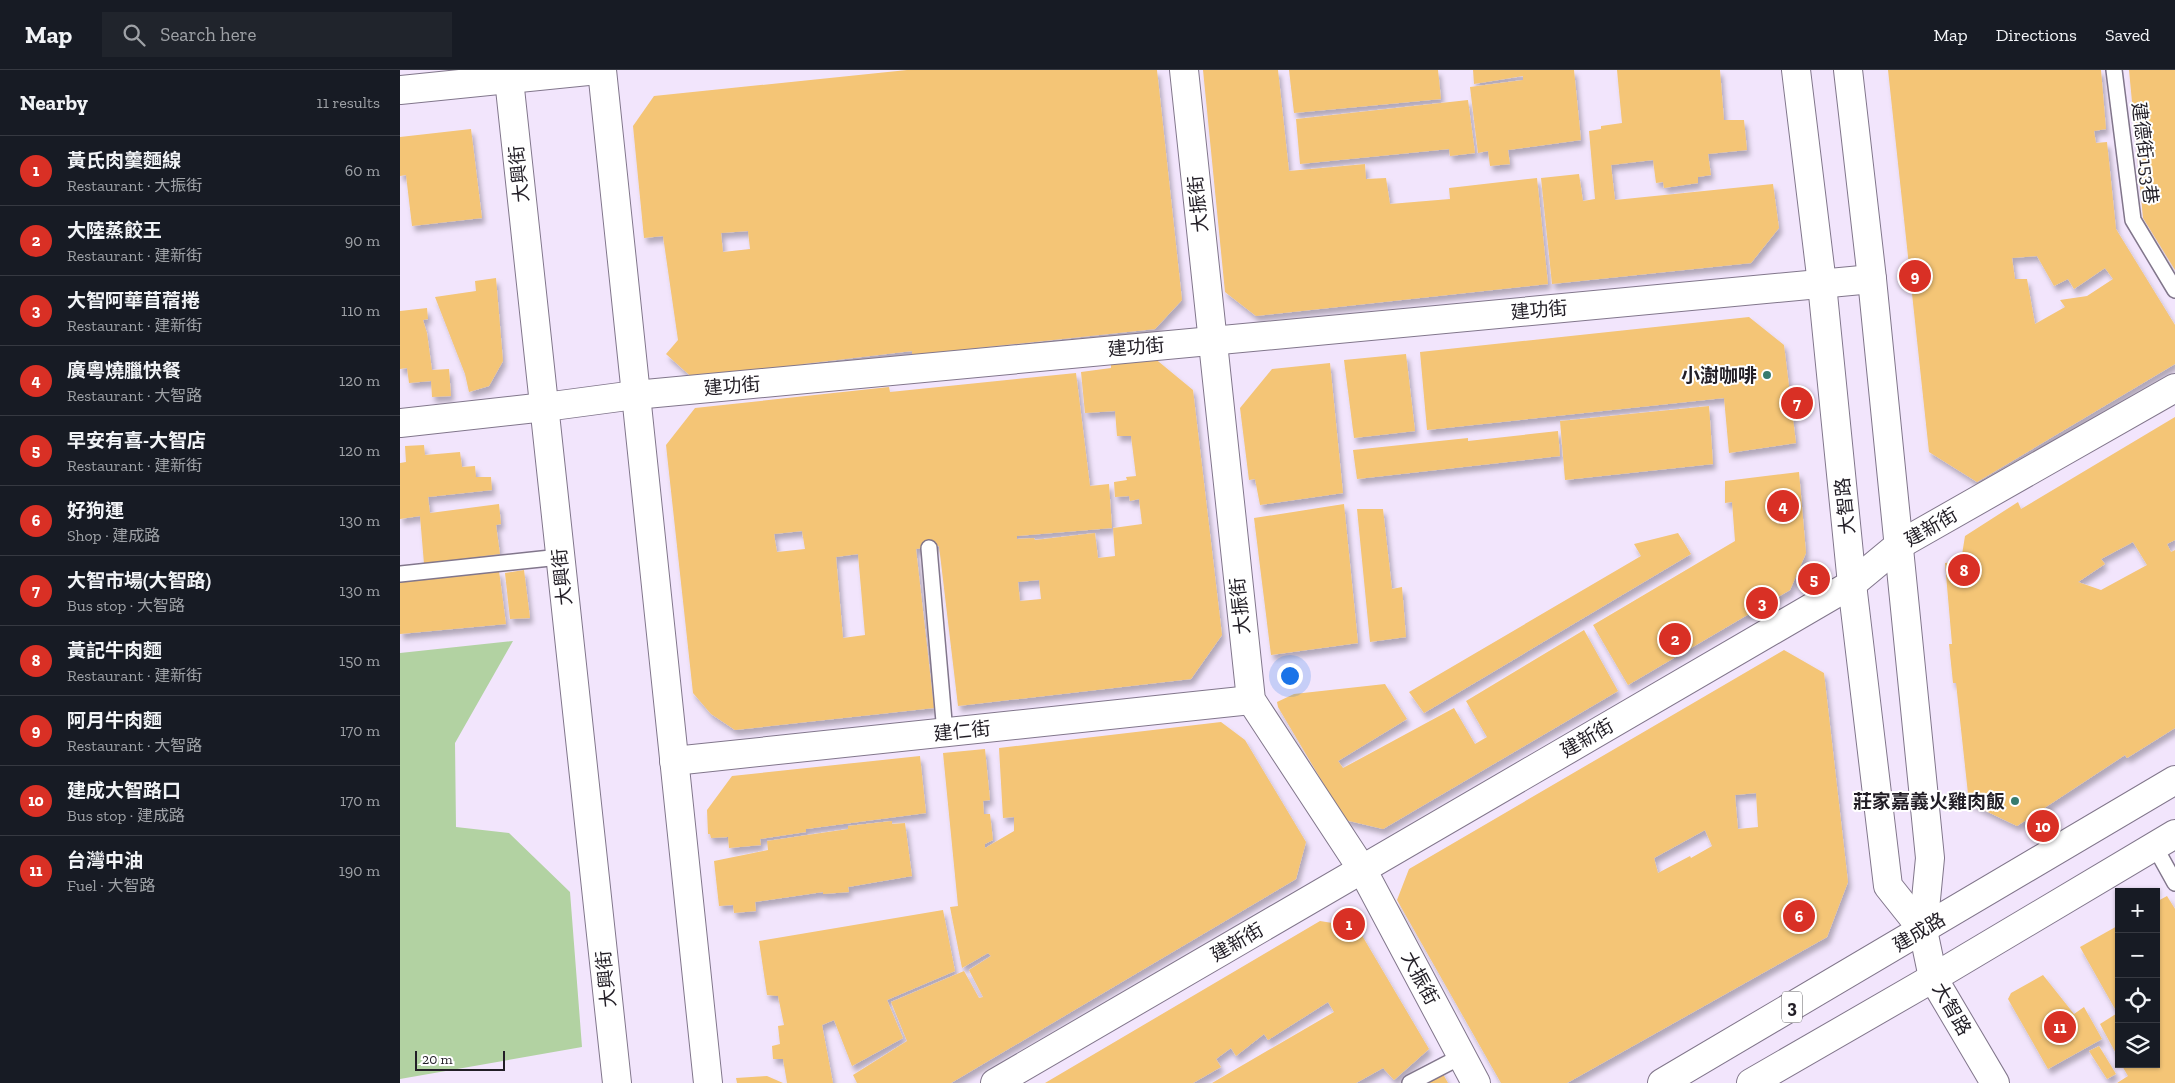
<!DOCTYPE html>
<html lang="en">
<head>
<meta charset="utf-8">
<style>
  :root { --surface:#171b24; --page:#20242c; --text:#f1f3f6; --muted:#9ea1a6; --line:#363941; --accent:#d93025 }
  body { margin:0; font-family:"Zilla Slab","Noto Sans TC",serif; background:var(--page); color:var(--text) }
  .controls { position:absolute; right:15px; bottom:15px; display:grid; overflow:hidden; border-radius:0px; box-shadow:0 1px 4px #0004 }
  .controls button { width:45px; height:45px; display:grid; place-items:center; padding:0; border:0; border-bottom:1px solid var(--line); background:var(--surface); color:var(--text); font:25px sans-serif }
  .scale { position:absolute; left:15px; bottom:12px; width:90px; box-sizing:border-box; padding-left:5px; border:2px solid #221e26; border-top:0; font-size:14px; line-height:18px; white-space:nowrap; color:#221e26; -webkit-text-stroke:4px #fff; paint-order:stroke }
  .you { position:absolute; left:889px; top:605px; width:18px; height:18px; margin:-12px; border:4px solid #fff; border-radius:50%; background:#1a73e8; box-shadow:0 0 0 8px #1a73e833 }
  .badge { display:grid; place-items:center; width:32px; height:32px; border-radius:50%; background:var(--accent); color:#fff; font-size:16px; font-weight:700 }
  .pin { position:absolute; translate:-50% -50%; border:2px solid #fff; box-shadow:0 1px 5px #0006 }
  .list { margin:0; padding:0; list-style:none }
  h2 { display:flex; justify-content:space-between; align-items:center; height:65px; margin:0; padding:0 20px; font-size:21px }
  h2 small { font-size:16px; font-weight:400; color:var(--muted) }
  .list li { display:grid; grid-template-columns:32px 1fr auto; gap:15px; align-items:center; box-sizing:border-box; height:70px; padding:0 20px; border-top:1px solid var(--line) }
  .list b { display:block; font-size:19px; white-space:nowrap }
  .list p { margin:0; font-size:16px; white-space:nowrap; color:var(--muted) }
  .list em { font-size:16px; font-style:normal; color:var(--muted) }
  .icon { flex:none; width:28px; height:28px; fill:none; stroke:currentColor; stroke-width:2; stroke-linecap:round; stroke-linejoin:round }
  .map { position:relative; flex:none; width:1775px; height:1013px; overflow:hidden }
  header { display:flex; align-items:center; gap:30px; box-sizing:border-box; height:70px; padding:0 25px; background:var(--surface); border-bottom:1px solid var(--line) }
  header strong { font-size:24px }
  nav { display:flex; gap:28px; margin-inline-start:auto; font-size:18px }
  .search { width:350px; height:45px; background:var(--page); display:flex; align-items:center; gap:12px; box-sizing:border-box; padding:0 18px; border-radius:0px; color:var(--muted); font-size:19px }
  main { display:flex }
  aside { flex:1; background:var(--surface) }
  .map>svg:first-child { display:block }
  .green { fill:#b2d2a2 }
  .building { fill:#f4c576; fill-rule:evenodd; filter:url(#shadow) }
  .lines { fill:none; stroke-linecap:round; stroke-linejoin:round }
  .service-casing { stroke:#81768b; stroke-width:18 }
  .minor-casing { stroke:#81768b; stroke-width:30 }
  .tertiary-casing { stroke:#81768b; stroke-width:30 }
  .primary-casing { stroke:#81768b; stroke-width:30 }
  .service { stroke:#fff; stroke-width:15 }
  .minor { stroke:#fff; stroke-width:28 }
  .tertiary { stroke:#fff; stroke-width:28 }
  .primary { stroke:#fff; stroke-width:28 }
  .poi-dot { fill:#377b6e; stroke:#fff; stroke-width:2 }
  .labels { text-anchor:middle; dominant-baseline:central; stroke-width:4; stroke-linejoin:round; paint-order:stroke }
  .shield { fill:#fff; stroke:#646267; stroke-width:1 }
  .shield-label { font-size:18px; font-weight:bold; fill:#221e26 }
  .street-label { font-size:19px; fill:#221e26; stroke:#fff }
  .poi-label { font-size:19px; font-weight:bold; fill:#221e26; stroke:#fff; text-anchor:end }
</style>
</head>
<body>
<header>
<strong>Map</strong>
<div class="search"><svg class="icon" aria-label="search" viewBox="0 0 24 24"><circle cx="10" cy="10" r="6"/><path d="M15 15l6 6"/></svg>Search here</div>
<nav><a>Map</a><a>Directions</a><a>Saved</a></nav>
</header>
<main>
<aside>
<h2>Nearby<small>11 results</small></h2>
<ul class="list">
<li><span class="badge">1</span><div><b>黃氏肉羹麵線</b><p>Restaurant · 大振街</p></div><em>60 m</em></li>
<li><span class="badge">2</span><div><b>大陸蒸餃王</b><p>Restaurant · 建新街</p></div><em>90 m</em></li>
<li><span class="badge">3</span><div><b>大智阿華苜蓿捲</b><p>Restaurant · 建新街</p></div><em>110 m</em></li>
<li><span class="badge">4</span><div><b>廣粵燒臘快餐</b><p>Restaurant · 大智路</p></div><em>120 m</em></li>
<li><span class="badge">5</span><div><b>早安有喜-大智店</b><p>Restaurant · 建新街</p></div><em>120 m</em></li>
<li><span class="badge">6</span><div><b>好狗運</b><p>Shop · 建成路</p></div><em>130 m</em></li>
<li><span class="badge">7</span><div><b>大智市場(大智路)</b><p>Bus stop · 大智路</p></div><em>130 m</em></li>
<li><span class="badge">8</span><div><b>黃記牛肉麵</b><p>Restaurant · 建新街</p></div><em>150 m</em></li>
<li><span class="badge">9</span><div><b>阿月牛肉麵</b><p>Restaurant · 大智路</p></div><em>170 m</em></li>
<li><span class="badge">10</span><div><b>建成大智路口</b><p>Bus stop · 建成路</p></div><em>170 m</em></li>
<li><span class="badge">11</span><div><b>台灣中油</b><p>Fuel · 大智路</p></div><em>190 m</em></li>
</ul>
</aside>
<div class="map">
<svg width="1775" height="1013" viewBox="0 0 1775 1013">
  <defs>
    <filter id="shadow"><feDropShadow dx="3" dy="5.5" stdDeviation="2.5" flood-color="#0004"/></filter>
  </defs>
  <rect width="100%" height="100%" fill="#f2e5fc"/>
  <path class="green" d="M 113,571 L 55,673 L 56,757 L 109,763 L 170,822 L 182,977 L 0,1009 L 0,583 Z"/>
  <g class="building">
    <path d="M 507,0 L 757,0 L 782,230 L 755,259 L 512,285 L 512,281 L 403,294 L 403,299 L 296,311 L 266,284 L 278,270 L 263,166 L 244,168 L 233,56 L 254,26 ZM 348,161 L 350,179 L 323,182 L 321,163 Z"/>
    <path d="M 803,0 L 878,0 L 889,101 L 965,94 L 966,109 L 986,108 L 990,134 L 1050,129 L 1049,118 L 1137,108 L 1148,214 L 856,246 L 825,222 Z"/>
    <path d="M 889,0 L 1038,0 L 1041,29 L 894,43 Z"/>
    <path d="M 1073,0 L 1174,0 L 1181,70 L 1108,80 L 1110,94 L 1090,96 L 1088,81 L 1078,83 L 1070,17 L 1123,10 L 1123,6 L 1074,14 Z"/>
    <path d="M 1217,0 L 1320,0 L 1324,50 L 1344,50 L 1347,80 L 1308,84 L 1311,105 L 1298,107 L 1298,113 L 1264,118 L 1263,112 L 1256,113 L 1253,90 L 1211,95 L 1215,130 L 1373,114 L 1379,158 L 1351,193 L 1152,214 L 1141,108 L 1179,104 L 1183,131 L 1195,129 L 1189,61 L 1201,59 L 1201,56 L 1222,53 Z"/>
    <path d="M 1488,0 L 1701,0 L 1706,59 L 1694,61 L 1696,73 L 1707,72 L 1716,159 L 1775,255 L 1775,294 L 1577,412 L 1529,382 ZM 1637,186 L 1654,216 L 1668,209 L 1674,219 L 1705,198 L 1713,209 L 1687,226 L 1660,230 L 1665,237 L 1635,254 L 1627,209 L 1615,209 L 1612,188 Z"/>
    <path d="M 1729,0 L 1775,0 L 1775,200 L 1743,148 Z"/>
    <path d="M 1068,30 L 1075,83 L 1050,86 L 1049,79 L 900,94 L 896,49 Z"/>
    <path d="M 71,59 L 82,148 L 12,156 L 6,105 L 0,106 L 0,67 Z"/>
    <path d="M 96,208 L 103,291 L 89,316 L 69,322 L 65,304 L 35,227 L 76,221 L 75,211 Z"/>
    <path d="M 27,238 L 28,249 L 23,250 L 27,263 L 32,300 L 49,299 L 51,326 L 32,327 L 31,311 L 9,313 L 7,298 L 0,299 L 0,241 Z"/>
    <path d="M 1349,247 L 1384,275 L 1396,373 L 1329,383 L 1324,328 L 1027,360 L 1020,282 Z"/>
    <path d="M 1006,284 L 1015,361 L 954,368 L 944,290 Z"/>
    <path d="M 753,287 L 793,320 L 822,565 L 791,609 L 558,636 L 539,476 L 516,479 L 534,638 L 335,660 L 311,644 L 293,623 L 266,375 L 295,338 L 489,317 L 490,322 L 676,303 L 690,416 L 709,414 L 712,458 L 617,466 L 617,469 L 634,468 L 635,470 L 695,463 L 698,488 L 715,486 L 713,458 L 742,454 L 739,429 L 730,431 L 729,426 L 715,427 L 714,412 L 727,410 L 726,407 L 736,406 L 731,366 L 717,366 L 715,341 L 685,343 L 681,302 L 711,298 L 711,293 ZM 402,461 L 405,479 L 377,482 L 374,464 ZM 458,484 L 465,565 L 443,568 L 436,487 ZM 639,510 L 641,529 L 620,531 L 618,512 Z"/>
    <path d="M 930,293 L 943,423 L 860,435 L 855,409 L 849,410 L 840,338 L 872,299 Z"/>
    <path d="M 1309,336 L 1313,394 L 1165,410 L 1160,351 Z"/>
    <path d="M 1775,347 L 1775,470 L 1767,474 L 1771,482 L 1775,480 L 1775,658 L 1727,688 L 1725,685 L 1617,756 L 1569,733 L 1556,613 L 1553,613 L 1549,574 L 1552,574 L 1545,493 L 1561,491 L 1565,466 L 1618,432 L 1621,439 ZM 1733,472 L 1747,495 L 1701,520 L 1678,512 L 1705,494 L 1701,489 Z"/>
    <path d="M 1158,361 L 1160,386 L 957,409 L 953,380 L 1068,368 L 1068,371 Z"/>
    <path d="M 24,375 L 25,385 L 60,382 L 62,397 L 75,396 L 76,407 L 91,407 L 92,420 L 28,427 L 30,443 L 99,434 L 101,454 L 96,455 L 100,484 L 24,494 L 20,446 L 0,449 L 0,393 L 6,392 L 5,376 Z"/>
    <path d="M 1399,402 L 1406,483 L 1390,520 L 1228,615 L 1193,555 L 1335,471 L 1332,432 L 1325,433 L 1325,411 Z"/>
    <path d="M 944,434 L 958,573 L 871,585 L 854,448 Z"/>
    <path d="M 957,439 L 983,439 L 992,519 L 1002,517 L 1006,567 L 970,572 Z"/>
    <path d="M 1278,463 L 1291,484 L 1024,643 L 1009,622 L 1241,486 L 1234,474 Z"/>
    <path d="M 124,500 L 130,548 L 110,549 L 105,503 Z"/>
    <path d="M 99,501 L 106,554 L 0,564 L 0,511 Z"/>
    <path d="M 1184,560 L 1218,621 L 983,759 L 945,750 L 878,637 L 877,632 L 894,624 L 985,614 L 1007,649 L 938,691 L 943,698 L 1054,638 L 1075,674 L 1087,667 L 1066,631 Z"/>
    <path d="M 1384,580 L 1424,603 L 1448,812 L 1427,867 L 1167,1013 L 1101,1013 L 997,830 L 1009,799 ZM 1356,723 L 1358,757 L 1338,759 L 1335,725 ZM 1305,760 L 1312,776 L 1291,788 L 1290,786 L 1258,803 L 1254,788 Z"/>
    <path d="M 821,652 L 845,670 L 906,772 L 896,809 L 551,1013 L 457,1013 L 453,1005 L 507,971 L 491,932 L 564,901 L 579,928 L 583,927 L 569,900 L 591,886 L 588,883 L 562,898 L 550,837 L 558,836 L 543,683 L 585,679 L 590,730 L 583,731 L 584,744 L 590,744 L 593,770 L 585,774 L 585,778 L 614,761 L 614,747 L 603,748 L 599,678 Z"/>
    <path d="M 520,686 L 526,743 L 406,759 L 406,762 L 360,769 L 361,775 L 329,778 L 328,767 L 311,768 L 310,764 L 308,764 L 307,740 L 332,706 Z"/>
    <path d="M 492,751 L 492,754 L 505,753 L 512,806 L 448,817 L 449,822 L 423,824 L 423,822 L 355,832 L 356,841 L 334,843 L 333,835 L 319,836 L 314,791 L 368,780 L 367,771 L 448,759 L 448,756 Z"/>
    <path d="M 1767,826 L 1775,839 L 1775,1013 L 1717,1013 L 1728,1006 L 1721,994 L 1756,994 L 1756,832 Z"/>
    <path d="M 543,840 L 555,901 L 487,930 L 503,968 L 452,996 L 434,950 L 422,955 L 433,1013 L 387,1013 L 383,989 L 373,989 L 372,976 L 380,974 L 378,956 L 384,955 L 378,926 L 367,925 L 359,871 Z"/>
    <path d="M 920,851 L 957,857 L 1029,979 L 994,1010 L 983,998 L 956,1013 L 812,1013 L 934,942 L 928,932 L 868,970 L 864,964 L 836,986 L 831,978 L 816,989 L 821,997 L 793,1013 L 645,1013 Z"/>
    <path d="M 1719,855 L 1719,936 L 1715,939 L 1680,877 Z"/>
    <path d="M 1643,905 L 1674,944 L 1684,937 L 1702,969 L 1648,999 L 1608,929 L 1611,923 Z"/>
    <path d="M 1719,942 L 1719,989 L 1700,954 Z"/>
    <path d="M 1699,976 L 1716,1004 L 1707,1009 L 1689,981 Z"/>
    <path d="M 1039,997 L 1048,1013 L 1019,1013 Z"/>
    <path d="M 367,1006 L 383,1013 L 337,1013 L 336,1008 Z"/>
  </g>
  <g class="lines">
    <defs>
      <g id="service">
        <path d="M 1714,0 L 1733,150 L 1775,220"/>
        <path d="M 529,478 L 545,663"/>
        <path d="M 0,504 L 160,487"/>
        <path d="M 1755,777 L 1775,813"/>
        <path d="M 1010,1013 L 1062,986"/>
      </g>
      <g id="minor">
        <path d="M 108,0 L 217,1013"/>
        <path d="M 202,0 L 308,1013"/>
        <path d="M 784,0 L 851,630 L 962,799 L 1076,1013"/>
        <path d="M 0,20 L 198,0"/>
        <path d="M 0,353 L 145,337 L 235,325 L 1472,209"/>
        <path d="M 274,691 L 851,630"/>
        <path d="M 595,1013 L 1452,514 L 1499,475 L 1775,318"/>
      </g>
      <g id="tertiary">
        <path d="M 1396,0 L 1422,214 L 1452,514 L 1488,816 L 1523,860"/>
        <path d="M 1448,0 L 1472,209 L 1530,788 L 1523,860 L 1533,908 L 1595,1013"/>
      </g>
      <g id="primary">
        <path d="M 1262,1013 L 1775,710"/>
        <path d="M 1351,1013 L 1533,908 L 1775,764"/>
      </g>
    </defs>
    <use href="#service" class="service-casing"/>
    <use href="#minor" class="minor-casing"/>
    <use href="#tertiary" class="tertiary-casing"/>
    <use href="#primary" class="primary-casing"/>
    <use href="#service" class="service"/>
    <use href="#minor" class="minor"/>
    <use href="#tertiary" class="tertiary"/>
    <use href="#primary" class="primary"/>
  </g>
  <g class="poi-dot">
    <circle cx="1367" cy="305" r="5"/>
    <circle cx="1615" cy="731" r="5"/>
  </g>
  <g class="labels">
    <rect class="shield" x="1382" y="921.5" width="20" height="31" rx="4"/>
    <g class="shield-label">
      <text x="1392" y="937">3</text>
    </g>
    <g class="street-label">
      <text transform="translate(1745 83) rotate(83)">建德街153巷</text>
      <text transform="translate(119 104) rotate(-96)">大興街</text>
      <text transform="translate(798 134) rotate(-96)">大振街</text>
      <text transform="translate(1139 240) rotate(-5)">建功街</text>
      <text transform="translate(736 277) rotate(-5)">建功街</text>
      <text transform="translate(332 316) rotate(-5)">建功街</text>
      <text transform="translate(1445 436) rotate(-96)">大智路</text>
      <text transform="translate(1531 457) rotate(-30)">建新街</text>
      <text transform="translate(162 507) rotate(-96)">大興街</text>
      <text transform="translate(840 536) rotate(-96)">大振街</text>
      <text transform="translate(562 661) rotate(-6)">建仁街</text>
      <text transform="translate(1187 668) rotate(-30)">建新街</text>
      <text transform="translate(1519 862) rotate(-31)">建成路</text>
      <text transform="translate(837 872) rotate(-30)">建新街</text>
      <text transform="translate(1020 908) rotate(62)">大振街</text>
      <text transform="translate(206 909) rotate(-96)">大興街</text>
      <text transform="translate(1552 939) rotate(60)">大智路</text>
    </g>
    <g class="poi-label">
      <text x="1357" y="305">小澍咖啡</text>
      <text x="1605" y="731">莊家嘉義火雞肉飯</text>
    </g>
  </g>
</svg>
<div class="controls">
<button>+</button>
<button>−</button>
<button><svg class="icon" aria-label="locate" viewBox="0 0 24 24"><circle cx="12" cy="12" r="6"/><path d="M12 2v4M12 18v4M2 12h4M18 12h4"/></svg></button>
<button><svg class="icon" aria-label="layers" viewBox="0 0 24 24"><path d="M12 4l9 5-9 5-9-5zM3 14l9 5 9-5"/></svg></button>
</div>
<div class="scale">20 m</div>
<div class="you"></div>
<div class="pin badge" style="left:949px;top:854px">1</div>
<div class="pin badge" style="left:1275px;top:569px">2</div>
<div class="pin badge" style="left:1362px;top:533px">3</div>
<div class="pin badge" style="left:1383px;top:436px">4</div>
<div class="pin badge" style="left:1414px;top:509px">5</div>
<div class="pin badge" style="left:1399px;top:846px">6</div>
<div class="pin badge" style="left:1397px;top:333px">7</div>
<div class="pin badge" style="left:1564px;top:500px">8</div>
<div class="pin badge" style="left:1515px;top:206px">9</div>
<div class="pin badge" style="left:1643px;top:756px">10</div>
<div class="pin badge" style="left:1660px;top:957px">11</div>
</div>
</main>
</body>
</html>
